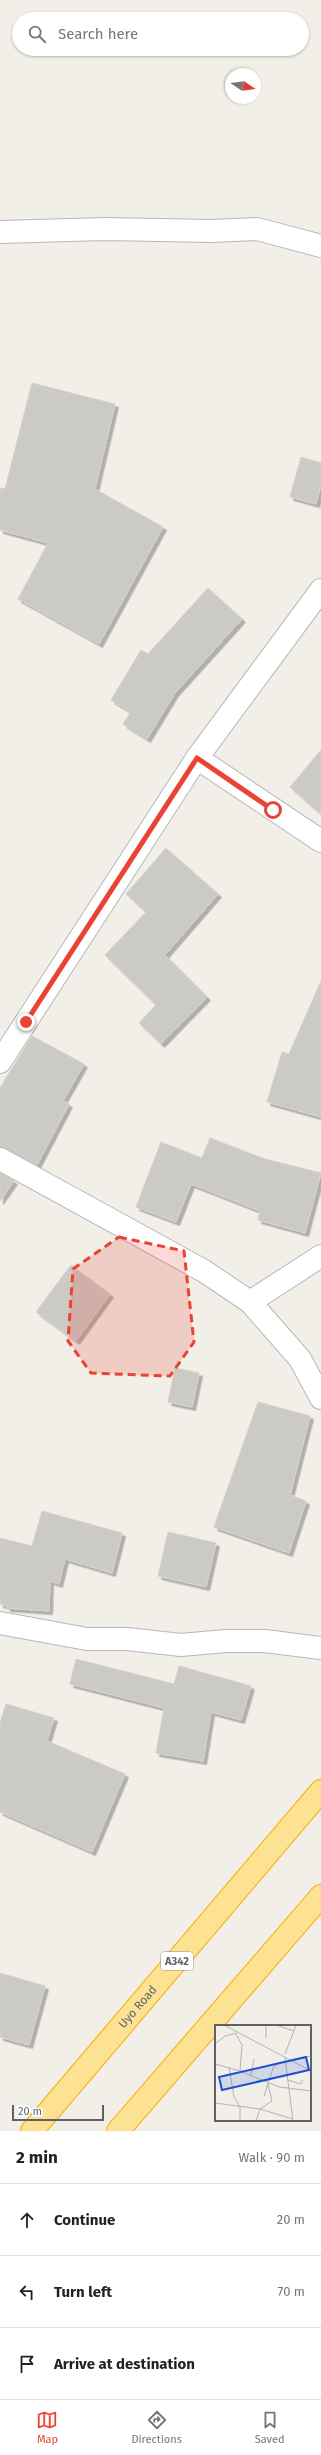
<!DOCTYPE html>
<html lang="en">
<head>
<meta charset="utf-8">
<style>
  :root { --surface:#fff; --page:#f2f2f2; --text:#222; --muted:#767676; --line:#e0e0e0; --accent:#ea4335 }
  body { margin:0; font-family:"Fira Sans",sans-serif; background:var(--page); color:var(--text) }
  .compass { position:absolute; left:225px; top:68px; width:36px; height:36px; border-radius:50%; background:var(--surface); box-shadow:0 1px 3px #0004; rotate:103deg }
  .scale { position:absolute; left:12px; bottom:10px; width:92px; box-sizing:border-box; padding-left:4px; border:2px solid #5f6368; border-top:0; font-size:11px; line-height:14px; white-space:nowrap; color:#5f6368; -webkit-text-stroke:3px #fff; paint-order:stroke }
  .stop { position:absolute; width:12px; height:12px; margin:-9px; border:3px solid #ea4335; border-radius:50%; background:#fff }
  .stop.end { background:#ea4335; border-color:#fff; box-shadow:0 1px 4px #0008 }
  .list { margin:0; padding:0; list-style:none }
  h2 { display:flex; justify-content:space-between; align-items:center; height:52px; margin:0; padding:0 16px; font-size:17px }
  h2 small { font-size:13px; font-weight:400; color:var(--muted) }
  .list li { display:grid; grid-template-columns:26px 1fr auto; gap:12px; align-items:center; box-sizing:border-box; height:72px; padding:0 16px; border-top:1px solid var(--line) }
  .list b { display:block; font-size:15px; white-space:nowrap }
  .list em { font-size:13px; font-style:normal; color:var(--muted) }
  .icon { flex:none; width:22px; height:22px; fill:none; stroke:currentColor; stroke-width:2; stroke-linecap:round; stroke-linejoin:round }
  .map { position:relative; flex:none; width:321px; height:2131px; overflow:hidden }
  .search { position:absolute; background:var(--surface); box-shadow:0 1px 3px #0004; left:12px; right:12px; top:12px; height:44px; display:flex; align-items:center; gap:10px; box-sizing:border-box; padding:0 14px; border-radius:22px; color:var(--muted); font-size:15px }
  .sheet { height:268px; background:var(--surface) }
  nav { display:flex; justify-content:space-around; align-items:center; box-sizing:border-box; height:56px; border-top:1px solid var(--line); background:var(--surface); font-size:11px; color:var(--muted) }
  nav a { display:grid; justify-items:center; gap:2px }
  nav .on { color:var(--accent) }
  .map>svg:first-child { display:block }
  .building { fill:#cccac5; stroke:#d6d1c6; filter:url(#shadow) }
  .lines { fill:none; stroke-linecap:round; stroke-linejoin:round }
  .street-casing { stroke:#b5b8bc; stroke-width:24 }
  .highway-casing { stroke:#f9ab00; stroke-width:24 }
  .street { stroke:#fff; stroke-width:22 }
  .highway { stroke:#fde293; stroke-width:22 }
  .route { stroke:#ea4335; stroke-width:5 }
  .marked { fill:#ea4335; fill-opacity:0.2; stroke:#ea4335; stroke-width:3; stroke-dasharray:8 5; stroke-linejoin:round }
  .labels { text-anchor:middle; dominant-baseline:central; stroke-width:3.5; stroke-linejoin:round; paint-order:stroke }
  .shield { fill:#fff; stroke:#8f9295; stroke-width:1 }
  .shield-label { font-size:11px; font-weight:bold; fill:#5f6368 }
  .street-label { font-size:12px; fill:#5f6368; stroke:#fff }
  .inset-road { fill:none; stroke:#b3b3b1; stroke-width:1 }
  .view { fill:#1d4ed8; fill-opacity:0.15; stroke:#1d4ed8; stroke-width:2 }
  .inset-edge { fill:none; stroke:#5f6368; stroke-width:2 }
</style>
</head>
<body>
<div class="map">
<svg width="321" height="2131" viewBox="0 0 321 2131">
  <defs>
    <filter id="shadow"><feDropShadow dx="3.5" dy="3.5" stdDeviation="0" flood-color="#0004"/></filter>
  </defs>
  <rect width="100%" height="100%" fill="#f1efe8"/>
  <g class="building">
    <path d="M 32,383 L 115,404 L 95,489 L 163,527 L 99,644 L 18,599 L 48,543 L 0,530 L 0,488 L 5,489 Z"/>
    <path d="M 301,457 L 321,463 L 321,484 L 316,504 L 290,497 Z"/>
    <path d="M 208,588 L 242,619 L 175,693 L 147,739 L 123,724 L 131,712 L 111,700 L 141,650 L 148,654 Z"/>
    <path d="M 321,750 L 321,814 L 290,787 Z"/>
    <path d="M 166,848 L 218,894 L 165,955 L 207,997 L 161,1044 L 139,1023 L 156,1005 L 105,955 L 146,912 L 126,894 Z"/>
    <path d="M 321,981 L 321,1117 L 267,1102 L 282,1052 L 289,1054 Z"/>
    <path d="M 32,1036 L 84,1064 L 63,1101 L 69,1104 L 37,1165 L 0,1147 L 0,1088 Z"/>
    <path d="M 210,1138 L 265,1159 L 321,1173 L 305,1233 L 258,1220 L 260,1211 L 191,1184 L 176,1222 L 136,1207 L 161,1142 L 202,1158 Z"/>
    <path d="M 0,1173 L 14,1181 L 0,1201 Z"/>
    <path d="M 71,1265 L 110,1294 L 76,1341 L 36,1312 Z"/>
    <path d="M 175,1368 L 199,1373 L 192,1407 L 168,1402 Z"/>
    <path d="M 258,1402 L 310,1416 L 290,1495 L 306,1501 L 289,1553 L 214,1527 Z"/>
    <path d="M 42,1511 L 122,1533 L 112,1573 L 65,1559 L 59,1584 L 50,1581 L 49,1611 L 7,1608 L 7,1606 L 0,1604 L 0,1538 L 32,1546 Z"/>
    <path d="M 168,1532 L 216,1543 L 206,1587 L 158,1576 Z"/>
    <path d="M 76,1659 L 174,1684 L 179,1666 L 251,1686 L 241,1720 L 211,1712 L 203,1761 L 156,1753 L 164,1708 L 70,1684 Z"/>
    <path d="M 6,1704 L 54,1718 L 47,1741 L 125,1774 L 92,1852 L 0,1812 L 0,1723 Z"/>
    <path d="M 0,1973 L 45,1986 L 29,2045 L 0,2037 Z"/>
  </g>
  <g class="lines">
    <defs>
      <g id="street">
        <path d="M 0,232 L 105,229 L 212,231 L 257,229 L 321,246"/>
        <path d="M 197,758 L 321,841"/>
        <path d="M 0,1062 L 197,758 L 321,590"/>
        <path d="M 0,1159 L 204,1271 L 250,1302 L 300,1359 L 321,1398"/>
        <path d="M 250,1302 L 321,1256"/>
        <path d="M 0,1623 L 87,1639 L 127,1639 L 181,1645 L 225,1641 L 265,1641 L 321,1648"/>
      </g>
      <g id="highway">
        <path id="s1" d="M 32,2131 L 321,1791"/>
        <path d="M 118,2131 L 321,1896"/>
      </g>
    </defs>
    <use href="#street" class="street-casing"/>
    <use href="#highway" class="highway-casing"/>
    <use href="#street" class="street"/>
    <use href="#highway" class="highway"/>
  </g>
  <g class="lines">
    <path class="route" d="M 26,1022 L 197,758 L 273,810"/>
  </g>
  <path class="marked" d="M 119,1237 L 184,1251 L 194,1342 L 170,1376 L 91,1373 L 68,1341 L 73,1269 Z"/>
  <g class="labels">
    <rect class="shield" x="161" y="1952" width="32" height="18" rx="3"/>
    <g class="shield-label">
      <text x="177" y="1961">A342</text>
    </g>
    <g class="street-label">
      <text stroke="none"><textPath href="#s1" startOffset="163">Uyo Road</textPath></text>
    </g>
  </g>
  <g transform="translate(215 2025)">
    <rect width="96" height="96" fill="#f1efe8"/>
    <path class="inset-road" d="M 9,0 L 96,46M 51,0 L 51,13M 61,0 L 79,6M 21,9 L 27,20 L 25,46M 0,19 L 10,11 L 22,8M 70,29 L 81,0M 70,33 L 78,96M 80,34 L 96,31M 0,39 L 25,46 L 64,62 L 96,66M 14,42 L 19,72 L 25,82 L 25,96M 36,50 L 39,34M 73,55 L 85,59 L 88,55M 49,71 L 58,43 L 63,38 L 71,36M 0,78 L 45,84 L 78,94M 41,96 L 45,84 L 57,76 L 53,59"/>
    <path class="view" d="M 91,32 L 94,45 L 7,65 L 4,52 Z"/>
    <rect width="96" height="96" class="inset-edge"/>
  </g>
</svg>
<svg class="compass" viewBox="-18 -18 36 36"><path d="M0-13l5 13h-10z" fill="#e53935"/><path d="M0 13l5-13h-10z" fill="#767676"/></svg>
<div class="scale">20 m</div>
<div class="stop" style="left:273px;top:810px"></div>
<div class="stop end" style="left:26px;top:1022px"></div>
<div class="search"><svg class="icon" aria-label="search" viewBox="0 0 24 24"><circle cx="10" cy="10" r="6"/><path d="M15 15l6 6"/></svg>Search here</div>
</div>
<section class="sheet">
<h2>2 min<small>Walk · 90 m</small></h2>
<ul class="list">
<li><svg class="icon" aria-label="ahead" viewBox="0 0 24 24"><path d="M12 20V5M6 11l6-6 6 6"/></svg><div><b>Continue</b></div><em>20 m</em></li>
<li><svg class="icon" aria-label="left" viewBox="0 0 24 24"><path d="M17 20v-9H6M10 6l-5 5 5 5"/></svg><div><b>Turn left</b></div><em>70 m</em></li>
<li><svg class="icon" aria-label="arrive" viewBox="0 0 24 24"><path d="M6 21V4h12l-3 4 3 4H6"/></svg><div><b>Arrive at destination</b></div></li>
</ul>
</section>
<nav>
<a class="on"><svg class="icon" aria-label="map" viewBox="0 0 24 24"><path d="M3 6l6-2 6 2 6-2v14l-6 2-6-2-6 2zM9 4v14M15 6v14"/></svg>Map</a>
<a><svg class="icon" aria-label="directions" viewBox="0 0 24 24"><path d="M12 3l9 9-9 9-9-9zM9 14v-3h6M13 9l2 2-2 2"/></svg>Directions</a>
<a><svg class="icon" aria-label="saved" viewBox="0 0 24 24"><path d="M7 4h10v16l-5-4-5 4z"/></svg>Saved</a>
</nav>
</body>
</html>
